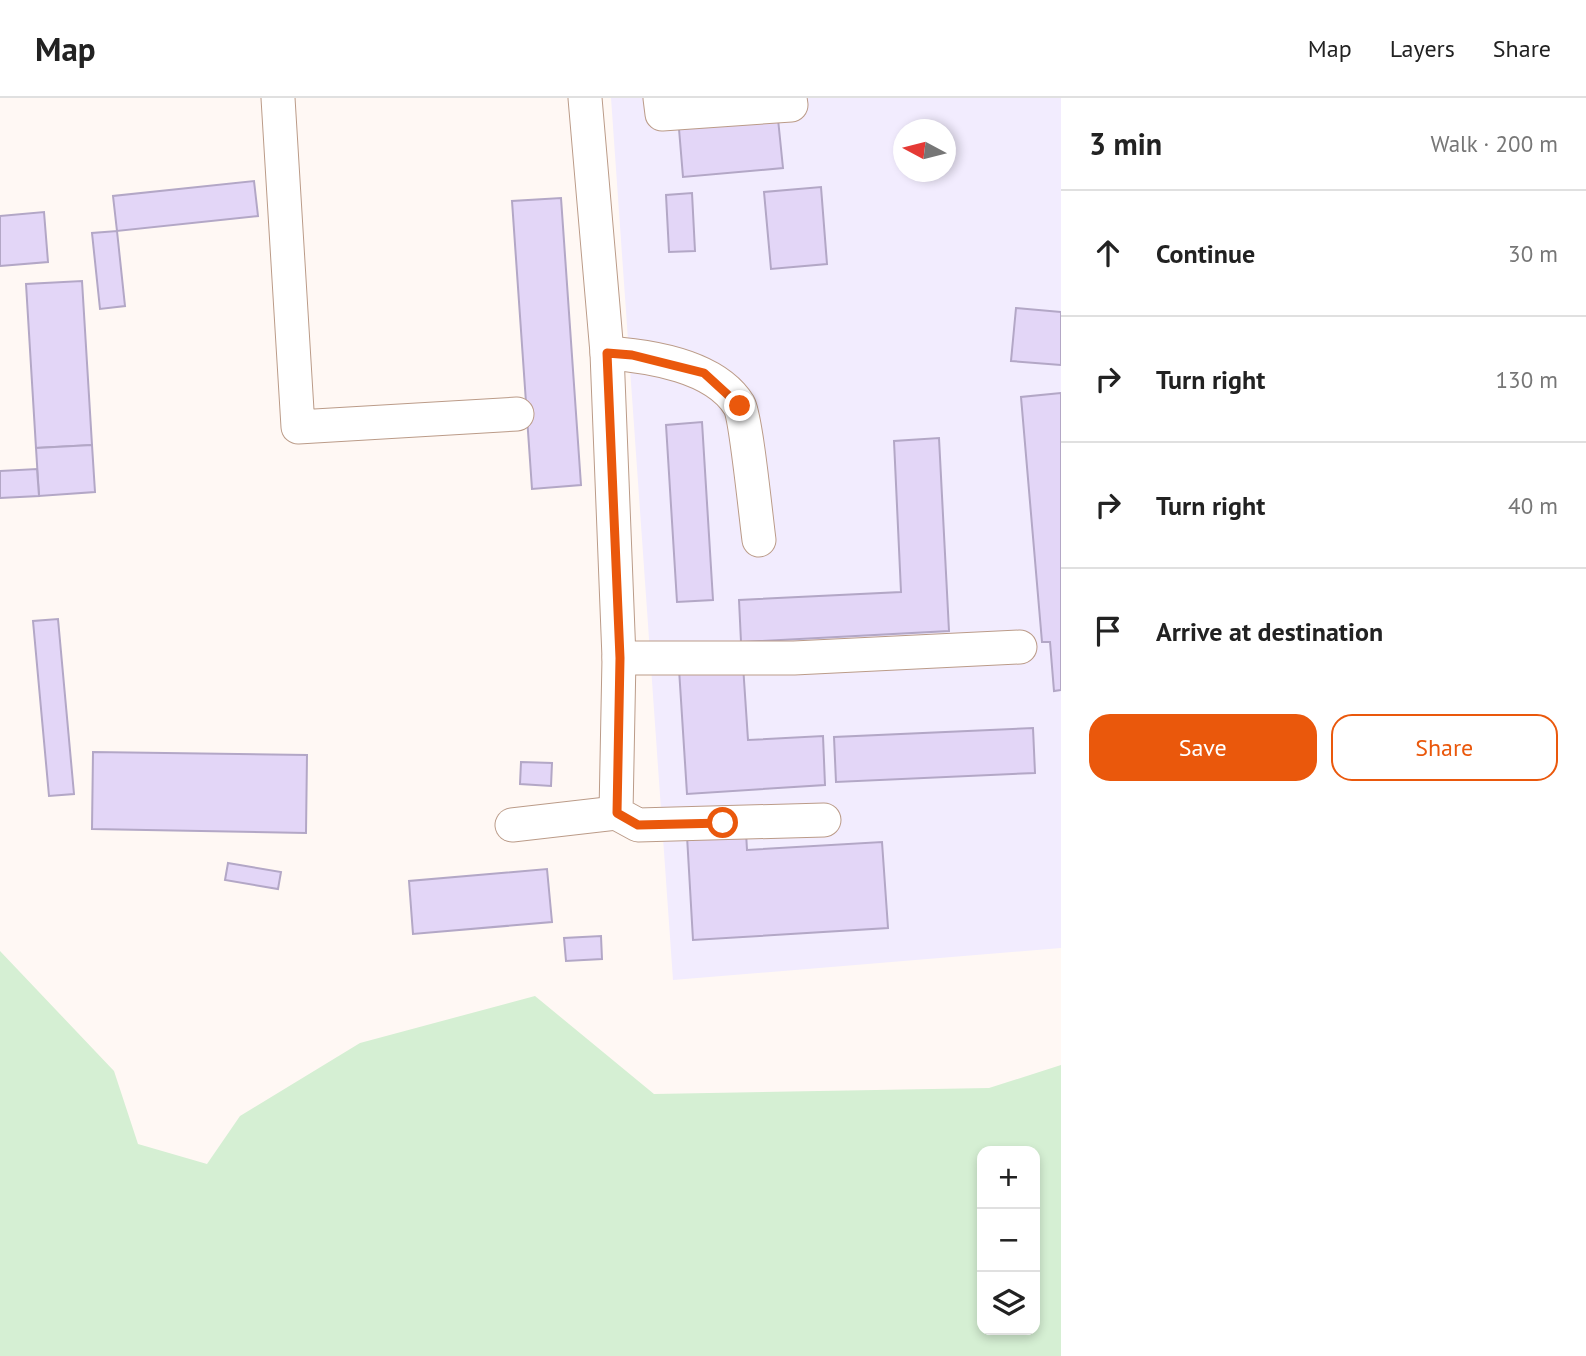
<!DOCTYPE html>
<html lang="en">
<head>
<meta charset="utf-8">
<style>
  :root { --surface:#fff; --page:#f2f2f2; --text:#222; --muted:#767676; --line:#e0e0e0; --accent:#ea580c }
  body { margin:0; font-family:"PT Sans",sans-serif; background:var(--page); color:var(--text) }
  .controls { position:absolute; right:21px; bottom:21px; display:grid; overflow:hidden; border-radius:14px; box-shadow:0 4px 10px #0003 }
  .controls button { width:63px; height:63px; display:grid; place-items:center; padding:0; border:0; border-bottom:2px solid var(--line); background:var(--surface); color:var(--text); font:35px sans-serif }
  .compass { position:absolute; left:893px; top:21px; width:63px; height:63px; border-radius:50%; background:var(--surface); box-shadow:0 4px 10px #0003; rotate:277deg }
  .stop { position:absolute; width:21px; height:21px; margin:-16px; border:5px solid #ea580c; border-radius:50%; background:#fff }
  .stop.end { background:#ea580c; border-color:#fff; box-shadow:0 2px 7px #0008 }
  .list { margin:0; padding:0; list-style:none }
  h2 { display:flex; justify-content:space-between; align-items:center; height:91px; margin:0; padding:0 28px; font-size:30px }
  h2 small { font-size:23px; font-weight:400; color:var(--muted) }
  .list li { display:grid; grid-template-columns:46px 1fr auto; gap:21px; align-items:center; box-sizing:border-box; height:126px; padding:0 28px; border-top:2px solid var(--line) }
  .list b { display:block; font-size:26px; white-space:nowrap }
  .list em { font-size:23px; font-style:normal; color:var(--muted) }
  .actions { display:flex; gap:14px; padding:21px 28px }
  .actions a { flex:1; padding:16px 0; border:2px solid var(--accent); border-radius:21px; text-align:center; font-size:24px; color:var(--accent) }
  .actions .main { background:var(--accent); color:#fff }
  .icon { flex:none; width:38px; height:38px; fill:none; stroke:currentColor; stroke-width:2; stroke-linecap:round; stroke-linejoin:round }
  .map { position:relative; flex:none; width:1061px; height:1258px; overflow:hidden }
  header { display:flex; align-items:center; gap:42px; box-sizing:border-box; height:98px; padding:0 35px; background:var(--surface); border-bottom:2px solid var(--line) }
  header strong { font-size:33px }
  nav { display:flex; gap:38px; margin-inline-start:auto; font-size:24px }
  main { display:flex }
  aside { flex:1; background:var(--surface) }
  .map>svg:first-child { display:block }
  .industrial { fill:#f2ecfe; fill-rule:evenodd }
  .green { fill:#d5efd3; fill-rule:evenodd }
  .building { fill:#e3d6f7; stroke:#b3a7c6; stroke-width:2 }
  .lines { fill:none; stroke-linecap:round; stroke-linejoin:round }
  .minor-casing { stroke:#bb9b88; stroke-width:35 }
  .minor { stroke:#fff; stroke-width:33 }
  .route { stroke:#ea580c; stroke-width:9 }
</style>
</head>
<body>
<header>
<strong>Map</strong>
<nav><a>Map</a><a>Layers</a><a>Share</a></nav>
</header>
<main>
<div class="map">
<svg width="1061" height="1258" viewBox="0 0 1061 1258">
  <rect width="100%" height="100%" fill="#fff8f4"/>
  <path class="industrial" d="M 611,0 L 1061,0 L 1061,850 L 673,882 ZM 904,32 L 946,32 L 946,74 L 904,74 Z"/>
  <path class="green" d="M 0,853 L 114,973 L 138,1046 L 207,1066 L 240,1018 L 360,945 L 535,898 L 654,996 L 989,990 L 1061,967 L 1061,1258 L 0,1258 ZM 982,1053 L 1035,1053 L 1035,1232 L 982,1232 Z"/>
  <g class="building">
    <path d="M 778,21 L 783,70 L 683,79 L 679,31 Z"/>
    <path d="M 254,83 L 258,118 L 117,133 L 113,98 Z"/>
    <path d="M 821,89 L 827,166 L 771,171 L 764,94 Z"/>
    <path d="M 692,95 L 695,153 L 669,154 L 666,97 Z"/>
    <path d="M 561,100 L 581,387 L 532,391 L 512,103 Z"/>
    <path d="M 44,114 L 48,164 L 0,168 L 0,118 Z"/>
    <path d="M 117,133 L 125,208 L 100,211 L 92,135 Z"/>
    <path d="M 82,183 L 92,347 L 36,350 L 26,186 Z"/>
    <path d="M 1016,210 L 1061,214 L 1061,267 L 1011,263 Z"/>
    <path d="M 1061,295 L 1061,592 L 1054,593 L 1050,544 L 1042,544 L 1021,299 Z"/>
    <path d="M 702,324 L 713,502 L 677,504 L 666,327 Z"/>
    <path d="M 939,340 L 949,533 L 741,544 L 739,502 L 901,494 L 894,343 Z"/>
    <path d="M 92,347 L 95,394 L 39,398 L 36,350 Z"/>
    <path d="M 37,371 L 39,398 L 0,400 L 0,373 Z"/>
    <path d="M 58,521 L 74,696 L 49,698 L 33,523 Z"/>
    <path d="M 743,567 L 748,642 L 823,638 L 825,687 L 687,696 L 679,571 Z"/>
    <path d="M 1033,630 L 1035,675 L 836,684 L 834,639 Z"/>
    <path d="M 93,654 L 307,657 L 306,735 L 92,731 Z"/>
    <path d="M 521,664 L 552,665 L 551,688 L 520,686 Z"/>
    <path d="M 746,734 L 747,752 L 882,744 L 888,830 L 693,842 L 687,738 Z"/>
    <path d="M 228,765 L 281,774 L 278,791 L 225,782 Z"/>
    <path d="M 547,771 L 552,824 L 413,836 L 409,783 Z"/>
    <path d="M 601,838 L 602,861 L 566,863 L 564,840 Z"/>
  </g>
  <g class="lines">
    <defs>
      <g id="minor">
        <path d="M 278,0 L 298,329 L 517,316"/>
        <path d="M 585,0 L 607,255 L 619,560 L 616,715 L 638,727 L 824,722"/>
        <path d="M 660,0 L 662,16 L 791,7 L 790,0"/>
        <path d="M 607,255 C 650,258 715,268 739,307 C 746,319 756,420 759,442"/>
        <path d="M 619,560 L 794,560 L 1020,549"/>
        <path d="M 512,727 L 616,715"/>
      </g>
    </defs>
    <use href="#minor" class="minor-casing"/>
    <use href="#minor" class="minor"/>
  </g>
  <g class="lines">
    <path class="route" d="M 723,725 L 638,727 L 617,715 L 620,560 L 607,255 L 632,257 L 704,275 L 740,308"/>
  </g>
</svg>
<div class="controls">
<button>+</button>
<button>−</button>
<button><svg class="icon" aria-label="layers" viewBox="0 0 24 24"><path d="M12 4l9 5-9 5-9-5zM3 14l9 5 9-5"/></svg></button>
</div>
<svg class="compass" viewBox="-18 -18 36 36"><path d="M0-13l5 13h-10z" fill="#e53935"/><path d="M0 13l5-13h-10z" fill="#767676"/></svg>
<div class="stop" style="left:723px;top:725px"></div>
<div class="stop end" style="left:740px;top:308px"></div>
</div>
<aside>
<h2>3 min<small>Walk · 200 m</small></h2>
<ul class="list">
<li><svg class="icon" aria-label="ahead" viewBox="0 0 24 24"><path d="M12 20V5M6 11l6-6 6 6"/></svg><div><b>Continue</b></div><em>30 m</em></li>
<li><svg class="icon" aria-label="right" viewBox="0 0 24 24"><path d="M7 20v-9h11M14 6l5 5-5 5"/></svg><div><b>Turn right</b></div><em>130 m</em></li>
<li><svg class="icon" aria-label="right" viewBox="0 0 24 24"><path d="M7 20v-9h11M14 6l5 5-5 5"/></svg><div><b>Turn right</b></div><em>40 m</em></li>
<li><svg class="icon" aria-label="arrive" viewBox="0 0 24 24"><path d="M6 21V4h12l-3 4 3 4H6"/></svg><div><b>Arrive at destination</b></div></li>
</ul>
<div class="actions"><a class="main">Save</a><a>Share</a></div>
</aside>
</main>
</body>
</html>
